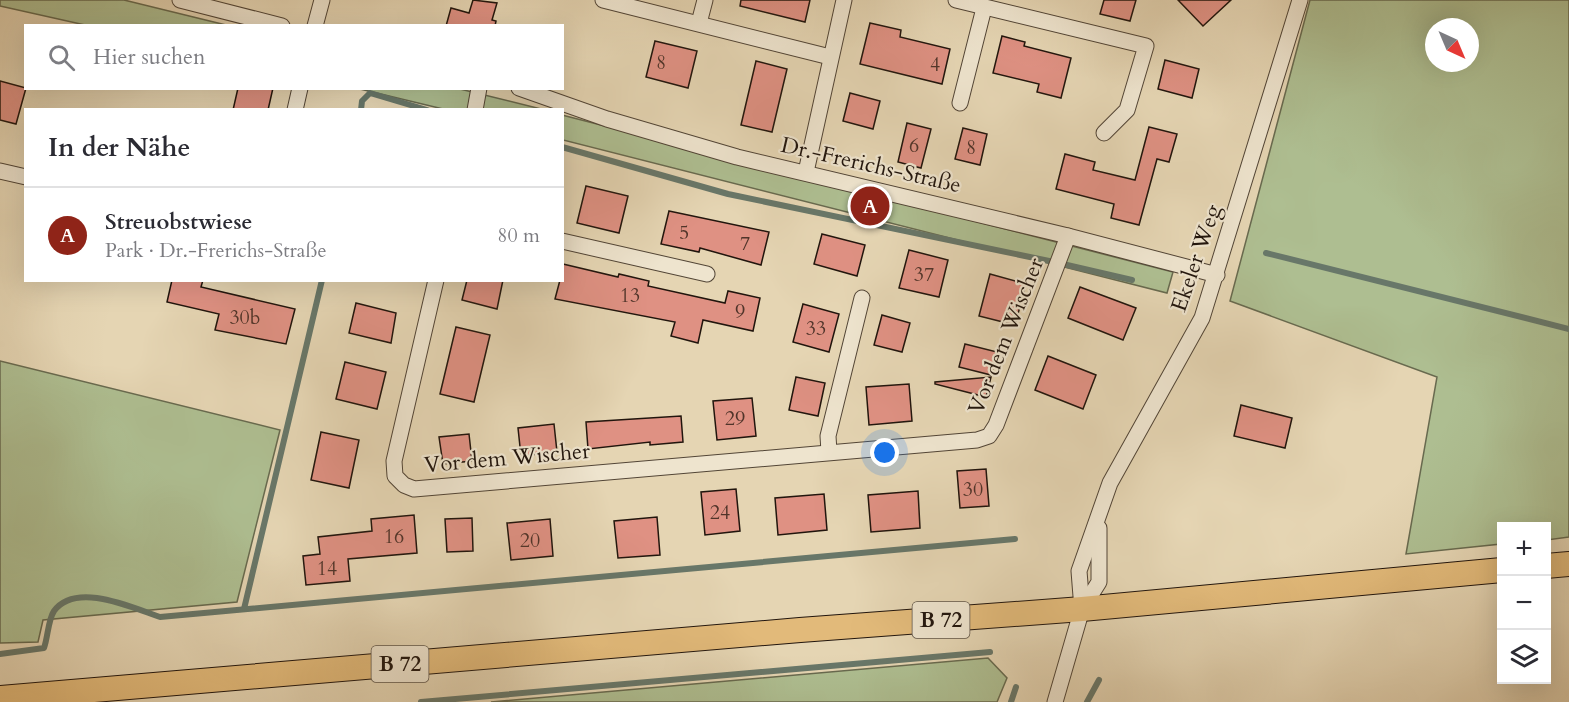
<!DOCTYPE html>
<html lang="de">
<head>
<meta charset="utf-8">
<style>
  :root { --surface:#fff; --page:#f7f7f7; --text:#2b2b33; --muted:#7c7c81; --line:#e1e1e2; --accent:#8f2418 }
  body { margin:0; font-family:Cardo,serif; background:var(--page); color:var(--text) }
  .controls { position:absolute; right:18px; bottom:18px; display:grid; overflow:hidden; border-radius:0px; box-shadow:0 6px 24px #0002 }
  .controls button { width:54px; height:54px; display:grid; place-items:center; padding:0; border:0; border-bottom:2px solid var(--line); background:var(--surface); color:var(--text); font:30px sans-serif }
  .compass { position:absolute; left:1425px; top:18px; width:54px; height:54px; border-radius:50%; background:var(--surface); box-shadow:0 6px 24px #0002; rotate:136deg }
  .you { position:absolute; left:885px; top:453px; width:21px; height:21px; margin:-15px; border:4px solid #fff; border-radius:50%; background:#1a73e8; box-shadow:0 0 0 9px #1a73e833 }
  .badge { display:grid; place-items:center; width:39px; height:39px; border-radius:50%; background:var(--accent); color:#fff; font-size:20px; font-weight:700 }
  .pin { position:absolute; translate:-50% -50%; border:3px solid #fff; box-shadow:0 2px 6px #0006 }
  .list { margin:0; padding:0; list-style:none }
  h2 { display:flex; justify-content:space-between; align-items:center; height:78px; margin:0; padding:0 24px; font-size:26px }
  h2 small { font-size:20px; font-weight:400; color:var(--muted) }
  .list li { display:grid; grid-template-columns:39px 1fr auto; gap:18px; align-items:center; box-sizing:border-box; height:96px; padding:0 24px; border-top:2px solid var(--line) }
  .list b { display:block; font-size:22px; white-space:nowrap }
  .list p { margin:0; font-size:20px; white-space:nowrap; color:var(--muted) }
  .list em { font-size:20px; font-style:normal; color:var(--muted) }
  .icon { flex:none; width:33px; height:33px; fill:none; stroke:currentColor; stroke-width:2; stroke-linecap:round; stroke-linejoin:round }
  .map { position:relative; flex:none; width:1569px; height:702px; overflow:hidden }
  .search { position:absolute; background:var(--surface); box-shadow:0 6px 24px #0002; left:24px; top:24px; width:540px; height:66px; display:flex; align-items:center; gap:15px; box-sizing:border-box; padding:0 21px; border-radius:0px; color:var(--muted); font-size:22px }
  .panel { position:absolute; background:var(--surface); box-shadow:0 6px 24px #0002; left:24px; top:108px; width:540px; height:174px; border-radius:0px }
  .map>svg:first-child { display:block }
  .green { fill:#aebe91; stroke:#686a4f; stroke-width:1.5; fill-rule:evenodd }
  .lines { fill:none; stroke-linecap:round; stroke-linejoin:round }
  .stream { stroke:#687769; stroke-width:6 }
  .building { fill:#df9183; stroke:#21150d; stroke-width:1.5 }
  .street-casing { stroke:#524536; stroke-width:17 }
  .primary-casing { stroke:#21150d; stroke-width:26 }
  .street { stroke:#eee4ce; stroke-width:15 }
  .primary { stroke:#e2ba7a; stroke-width:24 }
  .labels { text-anchor:middle; dominant-baseline:central; stroke-width:4.5; stroke-linejoin:round; paint-order:stroke }
  .number-label { font-size:20px; fill:#50342a }
  .shield { fill:#eee4ce; stroke:#5e5347; stroke-width:1.5 }
  .shield-label { font-size:21px; font-weight:bold; fill:#21150d }
  .street-label { font-size:22px; fill:#21150d; stroke:#eee4ce }
</style>
</head>
<body>
<div class="map">
<svg width="1569" height="702" viewBox="0 0 1569 702">
  <rect width="100%" height="100%" fill="#e5d5b3"/>
  <filter id="stains"><feTurbulence type="fractalNoise" baseFrequency=".00333" numOctaves="4"/><feColorMatrix values="0 0 0 0 .2 0 0 0 0 .09 0 0 0 0 .02 0 0 0 .5 -.17"/></filter>
  <radialGradient id="worn" r=".72"><stop offset=".6" stop-color="#630" stop-opacity="0"/><stop offset="1" stop-color="#630" stop-opacity=".3"/></radialGradient>
  <g class="green">
    <path d="M 0,0 L 124,0 L 226,25 L 85,25 L 0,6 Z"/>
    <path d="M 1310,0 L 1569,0 L 1569,537 L 1547,540 L 1546,526 L 1502,526 L 1501,544 L 1406,554 L 1437,377 L 1230,301 ZM 1434,27 L 1470,27 L 1470,63 L 1434,63 Z"/>
    <path d="M 360,89 L 460,89 L 541,109 L 443,109 Z"/>
    <path d="M 562,115 L 1173,272 L 1167,293 L 563,140 Z"/>
    <path d="M 0,361 L 280,430 L 237,602 L 43,620 L 38,642 L 0,643 Z"/>
    <path d="M 988,658 L 1007,678 L 997,702 L 491,702 Z"/>
  </g>
  <g class="lines">
    <g class="stream">
      <path d="M 361,110 L 362,101 L 370,93 L 427,110"/>
      <path d="M 562,147 L 728,194 L 1054,262"/>
      <path d="M 1266,253 L 1569,329"/>
      <path d="M 1067,265 L 1132,280"/>
      <path d="M 244,609 L 322,280"/>
      <path d="M 0,654 L 44,648 C 48,637 48,620 54,611 C 76,581 133,608 160,617 L 1015,539"/>
      <path d="M 421,702 L 990,652"/>
      <path d="M 1011,702 L 1016,687"/>
      <path d="M 1087,702 L 1099,680"/>
    </g>
  </g>
  <g class="building">
    <path d="M 473,0 L 497,3 L 492,20 L 496,21 L 495,26 L 446,26 L 451,8 L 469,13 Z"/>
    <path d="M 741,0 L 810,0 L 805,22 L 740,6 Z"/>
    <path d="M 1104,0 L 1136,0 L 1130,21 L 1100,14 Z"/>
    <path d="M 1178,0 L 1231,0 L 1203,26 Z"/>
    <path d="M 870,23 L 901,30 L 900,37 L 950,49 L 942,84 L 860,64 Z"/>
    <path d="M 1002,36 L 1025,42 L 1024,46 L 1071,58 L 1061,98 L 1037,92 L 1039,84 L 993,73 Z"/>
    <path d="M 655,41 L 697,51 L 688,88 L 646,77 Z"/>
    <path d="M 1165,60 L 1199,69 L 1192,98 L 1158,89 Z"/>
    <path d="M 756,61 L 787,69 L 772,132 L 741,125 Z"/>
    <path d="M 0,81 L 26,88 L 16,124 L 0,120 Z"/>
    <path d="M 238,88 L 273,88 L 268,110 L 233,110 Z"/>
    <path d="M 850,93 L 880,101 L 873,129 L 843,121 Z"/>
    <path d="M 907,123 L 931,129 L 921,168 L 898,162 Z"/>
    <path d="M 1149,127 L 1177,134 L 1169,162 L 1157,159 L 1139,225 L 1111,218 L 1114,204 L 1056,189 L 1065,154 L 1095,162 L 1093,170 L 1135,180 Z"/>
    <path d="M 963,128 L 987,134 L 980,165 L 955,159 Z"/>
    <path d="M 586,186 L 628,196 L 619,233 L 577,223 Z"/>
    <path d="M 669,211 L 769,232 L 761,265 L 700,248 L 699,252 L 661,244 Z"/>
    <path d="M 822,234 L 865,245 L 857,276 L 814,264 Z"/>
    <path d="M 909,250 L 948,260 L 939,297 L 899,288 Z"/>
    <path d="M 563,264 L 618,277 L 619,274 L 649,281 L 648,286 L 725,303 L 728,291 L 760,298 L 753,331 L 703,320 L 698,343 L 671,336 L 675,322 L 555,299 L 560,280 L 562,280 Z"/>
    <path d="M 990,274 L 1026,284 L 1015,325 L 979,316 Z"/>
    <path d="M 172,280 L 203,280 L 201,287 L 295,309 L 286,344 L 215,330 L 219,314 L 167,302 Z"/>
    <path d="M 467,280 L 503,280 L 497,309 L 462,300 Z"/>
    <path d="M 1080,287 L 1136,308 L 1123,340 L 1068,318 Z"/>
    <path d="M 356,303 L 396,313 L 391,343 L 349,333 Z"/>
    <path d="M 803,304 L 839,314 L 829,352 L 793,342 Z"/>
    <path d="M 882,315 L 910,323 L 902,352 L 874,345 Z"/>
    <path d="M 456,327 L 490,335 L 474,402 L 440,394 Z"/>
    <path d="M 965,344 L 997,352 L 991,375 L 959,367 Z"/>
    <path d="M 1048,356 L 1096,375 L 1083,409 L 1035,390 Z"/>
    <path d="M 345,362 L 386,372 L 377,409 L 336,399 Z"/>
    <path d="M 796,377 L 825,383 L 818,416 L 789,410 Z"/>
    <path d="M 991,377 L 986,397 L 935,384 L 935,382 Z"/>
    <path d="M 909,384 L 912,421 L 869,425 L 866,387 Z"/>
    <path d="M 752,398 L 756,436 L 717,440 L 713,401 Z"/>
    <path d="M 1241,405 L 1292,418 L 1285,448 L 1234,436 Z"/>
    <path d="M 681,416 L 683,442 L 650,445 L 650,442 L 588,449 L 586,422 Z"/>
    <path d="M 554,424 L 557,452 L 521,456 L 518,428 Z"/>
    <path d="M 321,432 L 359,440 L 349,488 L 311,480 Z"/>
    <path d="M 469,434 L 472,461 L 443,464 L 439,437 Z"/>
    <path d="M 986,469 L 989,506 L 960,508 L 957,471 Z"/>
    <path d="M 736,489 L 740,531 L 705,535 L 701,492 Z"/>
    <path d="M 918,491 L 920,528 L 871,532 L 868,495 Z"/>
    <path d="M 824,494 L 827,530 L 778,535 L 775,498 Z"/>
    <path d="M 414,515 L 417,553 L 348,559 L 350,581 L 306,585 L 303,556 L 320,554 L 318,537 L 372,531 L 371,519 Z"/>
    <path d="M 657,517 L 660,555 L 618,558 L 614,521 Z"/>
    <path d="M 472,518 L 473,551 L 447,552 L 445,519 Z"/>
    <path d="M 550,519 L 553,556 L 511,560 L 507,523 Z"/>
  </g>
  <g class="lines">
    <defs>
      <g id="street">
        <path d="M 180,0 L 282,26"/>
        <path d="M 603,0 L 830,57"/>
        <path d="M 956,0 L 1146,46 L 1127,110 L 1104,133"/>
        <path d="M 699,23 L 705,0"/>
        <path d="M 315,26 L 322,0"/>
        <path d="M 519,88 L 607,119 L 737,157 L 1068,236 L 1217,275"/>
        <path d="M 960,103 L 984,8"/>
        <path d="M 295,110 L 300,88"/>
        <path d="M 475,110 L 479,88"/>
        <path d="M 0,171 L 26,177"/>
        <path d="M 806,172 L 844,0"/>
        <path d="M 562,241 L 707,274"/>
        <path d="M 436,280 L 394,461 L 395,476 L 404,485 L 414,489 L 977,440 L 989,436 L 996,425 L 1068,236"/>
        <path d="M 829,452 L 828,436 L 862,298"/>
        <path d="M 1082,609 L 1079,571 L 1110,483 L 1202,318 L 1300,0"/>
        <path d="M 1055,702 L 1082,609 L 1099,582 L 1099,528"/>
      </g>
      <g id="primary">
        <path d="M 1546,566 L 1569,564"/>
        <path d="M 0,698 L 800,630 L 1082,609 L 1502,570"/>
      </g>
    </defs>
    <use href="#street" class="street-casing"/>
    <use href="#primary" class="primary-casing"/>
    <use href="#street" class="street"/>
    <use href="#primary" class="primary"/>
  </g>
  <g class="labels">
    <g class="number-label">
      <text x="661" y="62">8</text>
      <text x="935" y="64">4</text>
      <text x="914" y="145">6</text>
      <text x="971" y="147">8</text>
      <text x="684" y="232">5</text>
      <text x="745" y="243">7</text>
      <text x="924" y="274">37</text>
      <text x="630" y="295">13</text>
      <text x="740" y="311">9</text>
      <text x="245" y="317">30b</text>
      <text x="816" y="328">33</text>
      <text x="735" y="418">29</text>
      <text x="973" y="489">30</text>
      <text x="720" y="512">24</text>
      <text x="394" y="536">16</text>
      <text x="530" y="540">20</text>
      <text x="327" y="568">14</text>
    </g>
    <g class="shield">
      <rect x="912.5" y="602" width="57" height="36" rx="4.5"/>
      <rect x="371.5" y="646" width="57" height="36" rx="4.5"/>
    </g>
    <g class="shield-label">
      <text x="941" y="620">B 72</text>
      <text x="400" y="664">B 72</text>
    </g>
    <g class="street-label">
      <text transform="translate(871 165) rotate(13)">Dr.-Frerichs-Straße</text>
      <text transform="translate(1196 258) rotate(-71)">Ekeler Weg</text>
      <text transform="translate(1006 336) rotate(-68)">Vor dem Wischer</text>
      <text transform="translate(507 458) rotate(-5)">Vor dem Wischer</text>
    </g>
  </g>
  <rect width="100%" height="100%" filter="url(#stains)"/>
  <rect width="100%" height="100%" fill="url(#worn)"/>
</svg>
<div class="controls">
<button>+</button>
<button>−</button>
<button><svg class="icon" aria-label="layers" viewBox="0 0 24 24"><path d="M12 4l9 5-9 5-9-5zM3 14l9 5 9-5"/></svg></button>
</div>
<svg class="compass" viewBox="-18 -18 36 36"><path d="M0-13l5 13h-10z" fill="#e53935"/><path d="M0 13l5-13h-10z" fill="#7c7c81"/></svg>
<div class="you"></div>
<div class="pin badge" style="left:870px;top:206px">A</div>
<div class="search"><svg class="icon" aria-label="search" viewBox="0 0 24 24"><circle cx="10" cy="10" r="6"/><path d="M15 15l6 6"/></svg>Hier suchen</div>
<section class="panel">
<h2>In der Nähe<small></small></h2>
<ul class="list">
<li><span class="badge">A</span><div><b>Streuobstwiese</b><p>Park · Dr.-Frerichs-Straße</p></div><em>80 m</em></li>
</ul>
</section>
</div>
</body>
</html>
